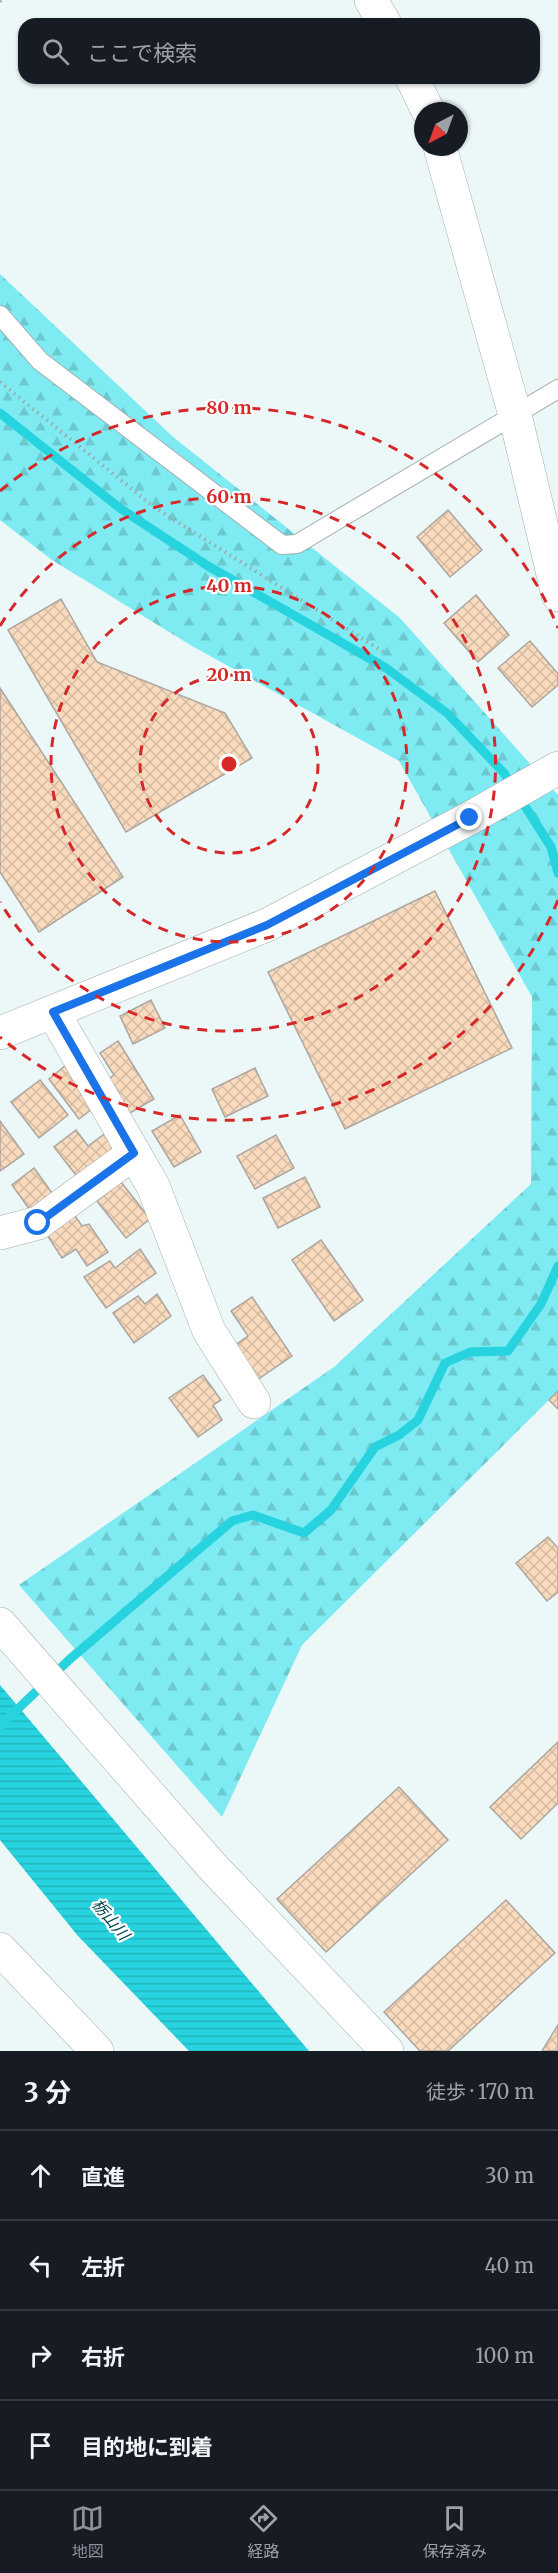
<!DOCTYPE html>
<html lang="ja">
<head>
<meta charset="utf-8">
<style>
  :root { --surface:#171b24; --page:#242831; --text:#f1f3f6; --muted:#9ea1a6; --line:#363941; --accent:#8c9099 }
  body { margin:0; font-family:Merriweather,"Noto Sans JP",serif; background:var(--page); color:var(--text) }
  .compass { position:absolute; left:414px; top:102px; width:54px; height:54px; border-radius:50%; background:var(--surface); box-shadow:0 2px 4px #0004; rotate:221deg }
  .stop { position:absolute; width:18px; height:18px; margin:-14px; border:4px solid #1a73e8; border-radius:50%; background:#fff }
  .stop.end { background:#1a73e8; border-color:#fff; box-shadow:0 2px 6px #0008 }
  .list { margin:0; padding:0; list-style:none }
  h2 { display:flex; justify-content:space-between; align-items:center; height:78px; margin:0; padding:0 24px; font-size:26px }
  h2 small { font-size:20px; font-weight:400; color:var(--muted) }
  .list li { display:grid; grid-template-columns:39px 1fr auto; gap:18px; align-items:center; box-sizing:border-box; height:90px; padding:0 24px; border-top:2px solid var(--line) }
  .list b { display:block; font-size:22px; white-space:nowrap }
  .list em { font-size:20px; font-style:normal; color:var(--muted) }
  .icon { flex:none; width:33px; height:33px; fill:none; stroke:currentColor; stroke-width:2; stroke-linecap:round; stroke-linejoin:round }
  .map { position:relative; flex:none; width:558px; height:2051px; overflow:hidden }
  .search { position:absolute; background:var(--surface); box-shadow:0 2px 4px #0004; left:18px; right:18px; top:18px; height:66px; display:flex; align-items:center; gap:15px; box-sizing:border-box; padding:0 21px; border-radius:18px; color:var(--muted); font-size:22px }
  .sheet { height:438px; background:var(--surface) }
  nav { display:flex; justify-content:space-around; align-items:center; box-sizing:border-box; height:84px; border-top:2px solid var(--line); background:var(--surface); font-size:16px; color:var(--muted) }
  nav a { display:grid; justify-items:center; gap:3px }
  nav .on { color:var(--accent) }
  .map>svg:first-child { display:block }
  .forest { fill:url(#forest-firs) }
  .water { fill:url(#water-rules) }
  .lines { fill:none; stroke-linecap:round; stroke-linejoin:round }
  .stream { stroke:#27d3df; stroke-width:9 }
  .building { fill:url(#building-cross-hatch); stroke:#aca6a0; stroke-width:1.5 }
  .service-casing { stroke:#a4aeaf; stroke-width:20 }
  .minor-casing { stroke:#a4aeaf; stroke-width:34 }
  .path { stroke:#9fa7a8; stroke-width:4; stroke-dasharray:1.5 4.5; stroke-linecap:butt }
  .service { stroke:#fff; stroke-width:18 }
  .minor { stroke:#fff; stroke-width:33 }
  .route { stroke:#1a73e8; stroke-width:8 }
  .ring { fill:none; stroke:#d62828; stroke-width:3; stroke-dasharray:10 8 }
  .labels { text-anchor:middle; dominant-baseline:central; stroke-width:4.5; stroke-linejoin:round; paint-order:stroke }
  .water-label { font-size:16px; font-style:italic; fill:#00484d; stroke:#fff }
  .centre { fill:#d62828; stroke:#fff; stroke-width:3 }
  .ring-label { font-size:18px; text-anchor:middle; font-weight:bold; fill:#d62828; stroke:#fff; stroke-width:4.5; stroke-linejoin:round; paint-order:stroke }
</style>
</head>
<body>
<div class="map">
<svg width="558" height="2051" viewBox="0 0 558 2051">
  <defs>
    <pattern id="forest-firs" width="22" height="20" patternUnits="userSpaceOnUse" patternTransform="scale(1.5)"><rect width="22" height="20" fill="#7eebf3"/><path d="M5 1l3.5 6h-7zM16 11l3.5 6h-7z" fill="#6dc9d0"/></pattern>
    <pattern id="water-rules" width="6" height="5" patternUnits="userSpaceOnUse" patternTransform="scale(1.5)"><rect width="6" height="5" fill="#27d3df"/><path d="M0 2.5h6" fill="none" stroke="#23b5bf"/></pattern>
    <pattern id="building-cross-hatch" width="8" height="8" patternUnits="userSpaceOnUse" patternTransform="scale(1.5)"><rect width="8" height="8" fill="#f9dabd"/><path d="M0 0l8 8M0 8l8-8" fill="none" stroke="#d5bba2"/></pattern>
  </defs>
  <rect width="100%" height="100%" fill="#ecf7f8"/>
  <path class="forest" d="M 0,274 L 172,436 L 400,618 L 558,795 L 558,1391 L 302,1645 L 222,1817 L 19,1585 L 334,1367 L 531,1184 L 532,997 L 399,761 L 192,646 L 52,560 L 0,520 Z"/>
  <path class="water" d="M 0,1685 L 309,2051 L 189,2051 L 78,1936 L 0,1840 Z"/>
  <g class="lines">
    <g class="stream">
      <path d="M 0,413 L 121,509 L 208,566 L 386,668 L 447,713 L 504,773 L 551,847 L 558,873"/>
      <path d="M 0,1726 L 70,1659 L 232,1521 L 253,1515 L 304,1533 L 331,1510 L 375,1447 L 399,1435 L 418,1420 L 445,1363 L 470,1352 L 508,1351 L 541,1304 L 558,1266"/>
    </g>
  </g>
  <g class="building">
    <path d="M 448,510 L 482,550 L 450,577 L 417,537 Z"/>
    <path d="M 476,595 L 509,635 L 478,662 L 444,623 Z"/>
    <path d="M 61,599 L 97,662 L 225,713 L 252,758 L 126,832 L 8,630 Z"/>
    <path d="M 530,641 L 558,674 L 558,685 L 532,707 L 498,668 Z"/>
    <path d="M 0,688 L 123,877 L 39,932 L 0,872 Z"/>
    <path d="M 435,891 L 512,1048 L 345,1129 L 268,972 Z"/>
    <path d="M 151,1000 L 165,1028 L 133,1044 L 120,1016 Z"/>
    <path d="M 118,1041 L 154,1099 L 123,1117 L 102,1083 L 114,1075 L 100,1053 Z"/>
    <path d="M 66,1065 L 97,1105 L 79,1119 L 49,1079 Z"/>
    <path d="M 255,1068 L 268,1096 L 225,1117 L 212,1089 Z"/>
    <path d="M 40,1080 L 68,1115 L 39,1138 L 11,1102 Z"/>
    <path d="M 180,1115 L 201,1152 L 174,1167 L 152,1131 Z"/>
    <path d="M 0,1121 L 24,1154 L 0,1171 Z"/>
    <path d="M 76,1130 L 88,1146 L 107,1132 L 123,1152 L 82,1183 L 54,1147 Z"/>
    <path d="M 276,1135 L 294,1168 L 255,1189 L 237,1156 Z"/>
    <path d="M 34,1168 L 55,1197 L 32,1213 L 12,1185 Z"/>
    <path d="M 305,1177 L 320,1207 L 278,1228 L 263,1198 Z"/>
    <path d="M 121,1182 L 150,1219 L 126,1238 L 97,1201 Z"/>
    <path d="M 75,1216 L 82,1226 L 89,1224 L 108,1252 L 87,1266 L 76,1249 L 62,1258 L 47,1235 Z"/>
    <path d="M 321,1240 L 363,1300 L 334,1321 L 292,1260 Z"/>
    <path d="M 140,1249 L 156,1273 L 106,1308 L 84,1277 L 110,1261 L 115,1268 Z"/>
    <path d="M 157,1294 L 171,1316 L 134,1343 L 113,1313 L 138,1296 L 145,1304 Z"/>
    <path d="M 252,1297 L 292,1356 L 257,1380 L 234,1346 L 248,1336 L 231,1311 Z"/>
    <path d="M 203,1375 L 221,1400 L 213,1405 L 222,1420 L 198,1437 L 169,1398 Z"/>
    <path d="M 558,1391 L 558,1409 L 549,1400 Z"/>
    <path d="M 548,1537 L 558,1548 L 558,1592 L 547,1601 L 516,1563 Z"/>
    <path d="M 558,1742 L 558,1803 L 521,1839 L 490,1807 Z"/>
    <path d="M 399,1787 L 448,1840 L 326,1952 L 277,1899 Z"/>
    <path d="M 506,1900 L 555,1953 L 448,2051 L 420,2051 L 384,2012 Z"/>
    <path d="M 558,2025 L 558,2051 L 542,2051 Z"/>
  </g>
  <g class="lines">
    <defs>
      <path id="service" d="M 0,315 L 40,361 L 282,545 L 297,544 L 558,389"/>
      <g id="minor">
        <path d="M 371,0 L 385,24"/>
        <path d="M 412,78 L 428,111"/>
        <path d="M 440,147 L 515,415 L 558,595"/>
        <path d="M 53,1012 L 153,1186 L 209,1331 L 254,1402"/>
        <path d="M 0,1033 L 267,925 L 470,818 L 558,768"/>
        <path d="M 0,1233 L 38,1223 L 134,1153"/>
        <path d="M 0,1624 L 211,1865 L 387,2051"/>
        <path d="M 0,1949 L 97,2051"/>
      </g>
    </defs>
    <use href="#service" class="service-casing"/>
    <use href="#minor" class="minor-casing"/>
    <g class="path">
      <path d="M 0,1 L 2,0"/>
      <path d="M 0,382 L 154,507 L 385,653"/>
    </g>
    <use href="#service" class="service"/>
    <use href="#minor" class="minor"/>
  </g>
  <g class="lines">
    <path class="route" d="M 38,1223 L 134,1153 L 53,1012 L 267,925 L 470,818"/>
  </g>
  <g class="ring">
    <circle cx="229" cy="764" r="89"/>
    <circle cx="229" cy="764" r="178"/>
    <path d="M0 626A267 267 0 1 1 0 902"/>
    <path d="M558 900A356 356 0 0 1 0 1037M0 491A356 356 0 0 1 558 628"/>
  </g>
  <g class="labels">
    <g class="water-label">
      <text transform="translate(111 1919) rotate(50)">栃山川</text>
    </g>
  </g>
  <circle cx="229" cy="764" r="9" class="centre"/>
  <g class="ring-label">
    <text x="229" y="414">80 m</text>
    <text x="229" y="503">60 m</text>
    <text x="229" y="592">40 m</text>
    <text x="229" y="681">20 m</text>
  </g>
</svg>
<svg class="compass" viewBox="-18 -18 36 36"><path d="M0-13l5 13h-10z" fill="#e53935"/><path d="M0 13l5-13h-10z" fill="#9ea1a6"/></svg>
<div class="stop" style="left:38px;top:1223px"></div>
<div class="stop end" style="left:470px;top:818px"></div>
<div class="search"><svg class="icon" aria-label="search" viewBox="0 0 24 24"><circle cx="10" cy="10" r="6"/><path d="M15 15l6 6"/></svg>ここで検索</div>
</div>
<section class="sheet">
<h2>3 分<small>徒歩 · 170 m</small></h2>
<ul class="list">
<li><svg class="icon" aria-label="ahead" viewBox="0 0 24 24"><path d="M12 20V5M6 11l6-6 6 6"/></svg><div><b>直進</b></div><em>30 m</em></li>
<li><svg class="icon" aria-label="left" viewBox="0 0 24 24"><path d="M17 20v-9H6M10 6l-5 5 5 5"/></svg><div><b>左折</b></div><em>40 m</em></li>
<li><svg class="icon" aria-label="right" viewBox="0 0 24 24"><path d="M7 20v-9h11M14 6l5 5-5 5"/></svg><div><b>右折</b></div><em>100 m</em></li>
<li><svg class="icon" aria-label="arrive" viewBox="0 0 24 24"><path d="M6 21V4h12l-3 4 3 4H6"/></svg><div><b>目的地に到着</b></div></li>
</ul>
</section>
<nav>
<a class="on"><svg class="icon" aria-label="map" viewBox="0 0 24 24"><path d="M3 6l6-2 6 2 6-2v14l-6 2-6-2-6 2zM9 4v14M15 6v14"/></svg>地図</a>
<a><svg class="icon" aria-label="directions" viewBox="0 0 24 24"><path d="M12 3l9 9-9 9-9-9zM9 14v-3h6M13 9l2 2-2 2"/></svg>経路</a>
<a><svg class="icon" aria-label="saved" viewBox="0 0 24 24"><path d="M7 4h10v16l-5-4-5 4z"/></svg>保存済み</a>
</nav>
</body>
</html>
